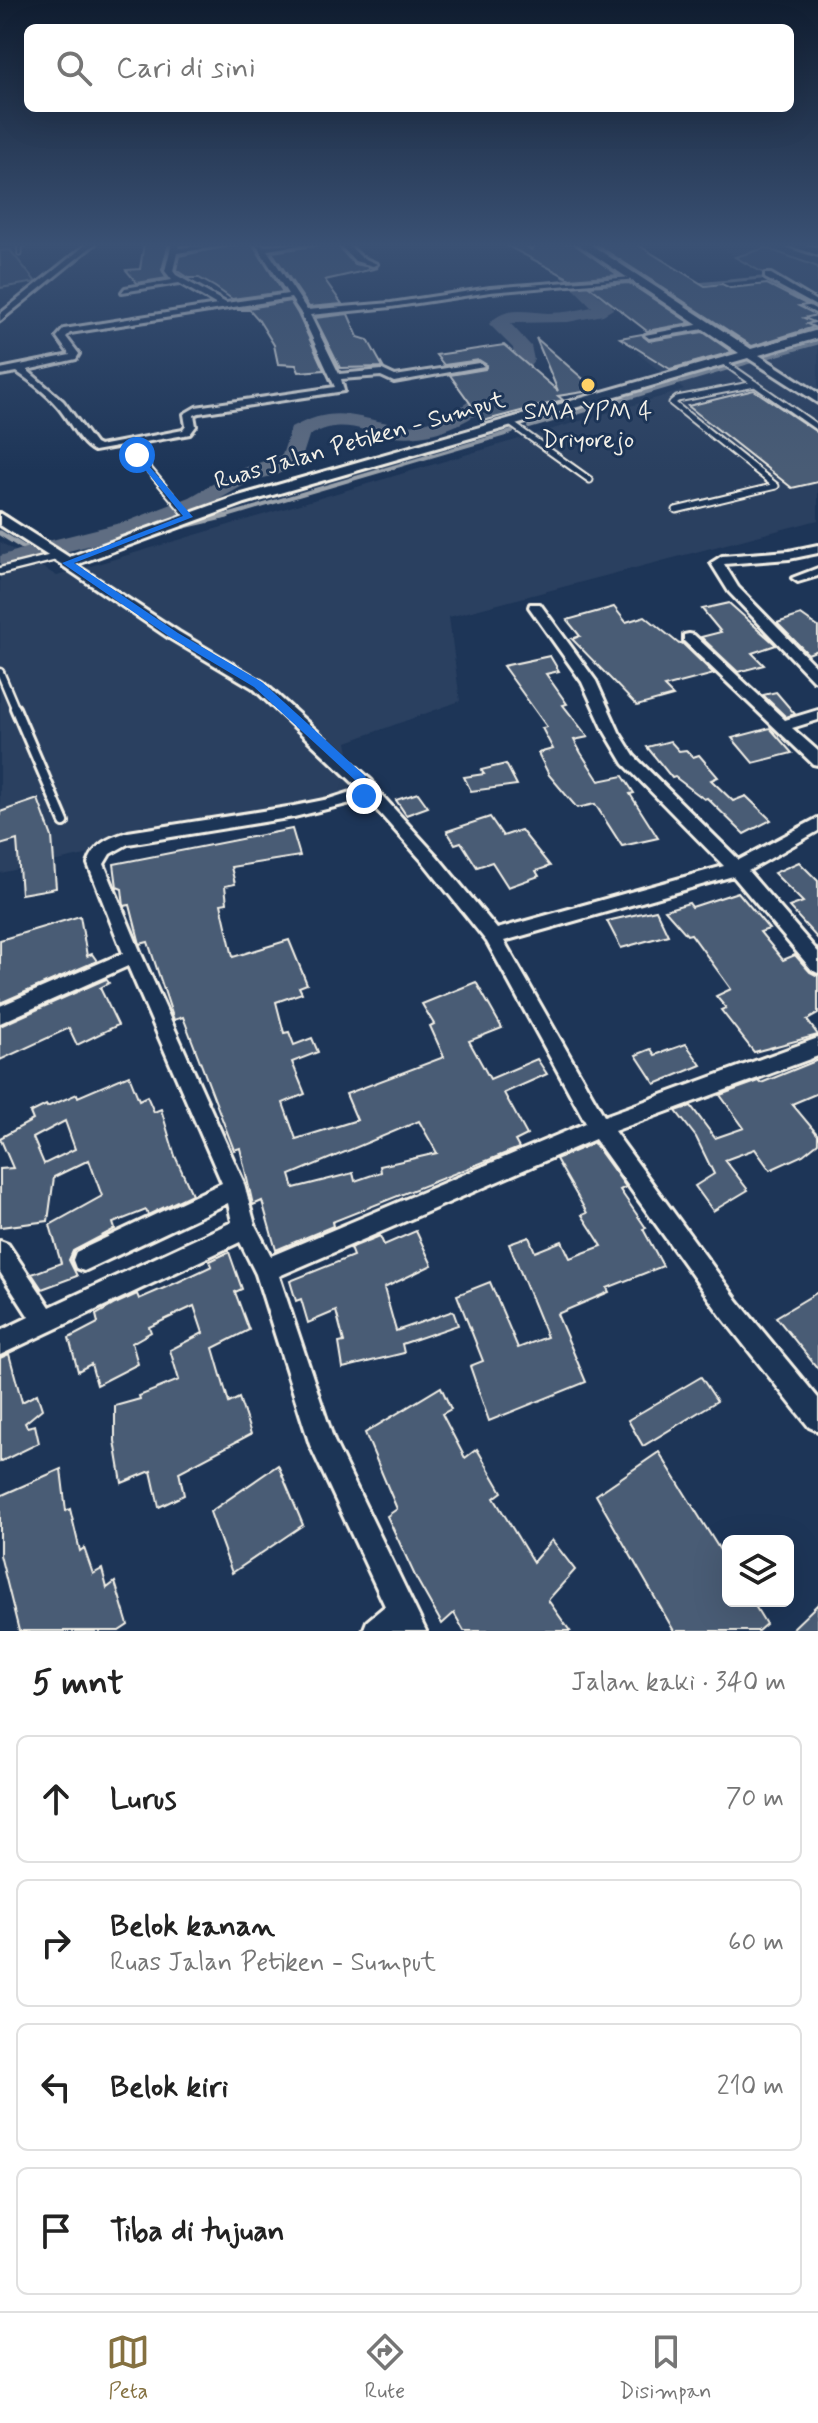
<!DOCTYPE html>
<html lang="id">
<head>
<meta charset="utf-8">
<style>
  :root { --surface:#fff; --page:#f6f6f6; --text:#222; --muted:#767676; --line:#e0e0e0; --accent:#857141 }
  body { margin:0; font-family:Mynerve,sans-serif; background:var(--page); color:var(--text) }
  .controls { position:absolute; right:24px; bottom:24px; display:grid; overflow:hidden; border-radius:12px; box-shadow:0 8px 32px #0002 }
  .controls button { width:72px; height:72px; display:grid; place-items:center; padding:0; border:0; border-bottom:2px solid var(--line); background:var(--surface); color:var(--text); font:40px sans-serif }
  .stop { position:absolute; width:24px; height:24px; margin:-18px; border:6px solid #1a73e8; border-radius:50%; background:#fff }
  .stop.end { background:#1a73e8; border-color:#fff; box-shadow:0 2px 8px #0008 }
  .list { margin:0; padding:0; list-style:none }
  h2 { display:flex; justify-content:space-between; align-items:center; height:104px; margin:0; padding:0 32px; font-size:34px }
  h2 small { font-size:26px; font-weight:400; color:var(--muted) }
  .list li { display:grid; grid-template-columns:52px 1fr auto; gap:24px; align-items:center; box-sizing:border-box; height:128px; margin:0 16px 16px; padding:0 16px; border:2px solid var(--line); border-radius:12px }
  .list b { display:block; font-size:30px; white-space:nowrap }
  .list p { margin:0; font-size:26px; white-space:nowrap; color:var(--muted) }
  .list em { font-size:26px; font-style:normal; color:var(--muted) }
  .icon { flex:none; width:44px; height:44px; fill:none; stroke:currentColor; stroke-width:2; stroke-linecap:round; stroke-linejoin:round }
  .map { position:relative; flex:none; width:818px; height:1631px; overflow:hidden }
  .search { position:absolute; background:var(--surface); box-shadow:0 8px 32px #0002; left:24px; right:24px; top:24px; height:88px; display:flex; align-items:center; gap:20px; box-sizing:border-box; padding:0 28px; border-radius:12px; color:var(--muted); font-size:30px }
  .sheet { height:680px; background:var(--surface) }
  nav { display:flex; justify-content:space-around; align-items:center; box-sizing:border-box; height:112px; border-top:2px solid var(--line); background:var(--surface); font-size:22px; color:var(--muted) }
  nav a { display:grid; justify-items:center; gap:4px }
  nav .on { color:var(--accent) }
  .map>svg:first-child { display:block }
  .built { fill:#2a4060 }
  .green { fill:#354a67; stroke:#949ea8; stroke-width:2 }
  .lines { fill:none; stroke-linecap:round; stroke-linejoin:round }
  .stream-far2 { stroke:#9aa2ab; stroke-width:3 }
  .stream-far1 { stroke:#9aa2ab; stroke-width:4 }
  .stream { stroke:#9aa2ab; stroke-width:5 }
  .river { fill:#5e6d82; fill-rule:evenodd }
  .building { fill:#485b74; stroke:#f4f1e8; stroke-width:2; fill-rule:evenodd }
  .service-far3-casing { stroke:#f4f1e8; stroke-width:7 }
  .service-far2-casing { stroke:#f4f1e8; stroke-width:9 }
  .service-far1-casing { stroke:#f4f1e8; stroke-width:11 }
  .service-casing { stroke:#f4f1e8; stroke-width:14 }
  .minor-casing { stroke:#f4f1e8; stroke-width:6 }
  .secondary-casing { stroke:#f4f1e8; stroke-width:6 }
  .motorway-casing { stroke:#f4f1e8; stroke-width:6 }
  .service-far3 { stroke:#1d3557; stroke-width:4 }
  .service-far2 { stroke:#1d3557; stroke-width:5 }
  .service-far1 { stroke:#1d3557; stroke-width:6 }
  .service { stroke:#1d3557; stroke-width:8 }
  .minor { fill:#1d3557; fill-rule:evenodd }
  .secondary { fill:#1d3557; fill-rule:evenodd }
  .motorway { fill:#1d3557; fill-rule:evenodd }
  .route { fill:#1a73e8 }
  .poi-dot { fill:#ffd166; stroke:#1d3557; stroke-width:3 }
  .labels { text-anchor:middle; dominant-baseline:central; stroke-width:6; stroke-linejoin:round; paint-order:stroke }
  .far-poi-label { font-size:24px; fill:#f4f1e8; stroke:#1d3557 }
  .far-street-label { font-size:24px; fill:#f4f1e8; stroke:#1d3557 }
</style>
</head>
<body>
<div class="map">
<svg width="818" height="1631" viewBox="0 0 818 1631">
  <rect width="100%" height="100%" fill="#1d3557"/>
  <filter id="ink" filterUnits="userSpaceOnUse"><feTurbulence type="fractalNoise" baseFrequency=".0125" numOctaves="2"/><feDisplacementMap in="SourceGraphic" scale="16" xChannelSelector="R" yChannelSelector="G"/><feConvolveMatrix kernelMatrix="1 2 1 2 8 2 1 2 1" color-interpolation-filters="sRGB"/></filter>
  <g filter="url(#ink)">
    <g class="built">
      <path d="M 711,243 L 818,243 L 818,305 L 813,302 L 817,300 Z"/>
      <path d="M 818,311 L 818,520 L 449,617 L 460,701 L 347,742 L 357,798 L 0,873 L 0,542 L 57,576 L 684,390 L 637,353 Z"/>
    </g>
    <g class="green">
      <path d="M 766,248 L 818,267 L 818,301 L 814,302 L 735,257 Z"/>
      <path d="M 10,250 L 36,282 L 0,288 L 0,251 Z"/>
    </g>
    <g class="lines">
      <g class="stream-far2">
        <path d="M 696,284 L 772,277"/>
        <path d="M 764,358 L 818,343"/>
        <path d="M 738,365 L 750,362"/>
      </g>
      <g class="stream-far1">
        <path d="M 529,427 L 745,363"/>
        <path d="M 0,512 L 9,518"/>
        <path d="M 220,518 L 512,432"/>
      </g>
      <g class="stream">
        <path d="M 6,516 L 20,526"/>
        <path d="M 148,521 L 156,523"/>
        <path d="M 184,526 L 227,516"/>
        <path d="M 0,533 L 34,554"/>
        <path d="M 42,541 L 58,546"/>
      </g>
      <g class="river">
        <path d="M 559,251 L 586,263 L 586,269 L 577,275 L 599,296 L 611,303 L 613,309 L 603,315 L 568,322 L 510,323 L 531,346 L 534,360 C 503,403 449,443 393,436 C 359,432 343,417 309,436 L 300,464 L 276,475 L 251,481 L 206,507 L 146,531 L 57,554 L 48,551 L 44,546 L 48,541 L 128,521 L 190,497 L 235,471 L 282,455 L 291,428 C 334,405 350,416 393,424 C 441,432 485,392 514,359 L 513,348 L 489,324 C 505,305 526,312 548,313 C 563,313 578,310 592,307 L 559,274 L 568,266 L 551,256 Z"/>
        <path d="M 35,545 L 44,548 L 48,553 L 44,558 L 0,573 L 0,556 Z"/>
      </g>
    </g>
    <g class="building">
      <path d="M 144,243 L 169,243 L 162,270 L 167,278 L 137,283 L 126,270 L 140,269 Z"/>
      <path d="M 241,243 L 252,243 L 283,292 L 232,299 L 215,287 L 199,278 L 188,278 L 176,270 L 179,256 Z"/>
      <path d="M 335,243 L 354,264 L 378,268 L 325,280 L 342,304 L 309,307 L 272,252 Z"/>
      <path d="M 502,243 L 522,243 L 532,250 L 537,243 L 573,243 L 618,275 L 570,279 Z"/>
      <path d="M 594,243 L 635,243 L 705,286 L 722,284 L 730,288 L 767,284 L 808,305 L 799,306 L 817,315 L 804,318 L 814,322 L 807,324 L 814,327 L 752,346 Z"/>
      <path d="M 629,283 L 690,323 L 647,331 L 589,286 Z"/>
      <path d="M 290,301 L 298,314 L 324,370 L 299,372 L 296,365 L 278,364 L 274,345 L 258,319 L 250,310 L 237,310 Z"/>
      <path d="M 348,314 L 358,337 L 368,340 L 383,367 L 340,368 L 315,318 Z"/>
      <path d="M 703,332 L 732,352 L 670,369 L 620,338 L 642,334 L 649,341 Z"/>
      <path d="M 536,338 L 596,390 L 558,396 L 563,400 L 483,421 L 450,375 L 485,369 L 487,365 L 479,360 L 444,365 L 436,355 L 504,345 L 558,391 Z"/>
      <path d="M 754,390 L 818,433 L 818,482 L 792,488 L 688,406 Z"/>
      <path d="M 729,603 L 776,645 L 752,653 L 764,665 L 738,672 L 701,637 L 721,632 L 702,609 Z"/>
      <path d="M 614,607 L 626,622 L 645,616 L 679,644 L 682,643 L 714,674 L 664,687 L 673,696 L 637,706 L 572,639 L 580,636 L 567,620 Z"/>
      <path d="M 801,615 L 818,627 L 818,650 L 808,654 L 777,623 Z"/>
      <path d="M 550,656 L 559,671 L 546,674 L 567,704 L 563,705 L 588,737 L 574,740 L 581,753 L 599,781 L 623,776 L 634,793 L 630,794 L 658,838 L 622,846 L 595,804 L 577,808 L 549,775 L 538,753 L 553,749 L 542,728 L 547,727 L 503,666 Z"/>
      <path d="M 776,692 L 795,714 L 786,717 L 763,695 Z"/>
      <path d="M 770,728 L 792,753 L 753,763 L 732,738 Z"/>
      <path d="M 670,741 L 679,751 L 686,750 L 693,757 L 699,755 L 718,777 L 711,780 L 733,801 L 746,796 L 771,820 L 744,834 L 707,798 L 704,799 L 675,777 L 672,778 L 647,747 Z"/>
      <path d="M 506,764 L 517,785 L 471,791 L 464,777 L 484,774 L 481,770 Z"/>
      <path d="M 418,793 L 428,807 L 406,815 L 396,800 Z"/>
      <path d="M 38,799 L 52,837 L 56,888 L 21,894 L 17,840 L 0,845 L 0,812 Z"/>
      <path d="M 490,817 L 503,836 L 521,830 L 550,866 L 536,871 L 539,876 L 508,887 L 492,862 L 477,867 L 461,842 L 455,844 L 447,831 Z"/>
      <path d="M 292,829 L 300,856 L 231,867 L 235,884 L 225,886 L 227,903 L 221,904 L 233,957 L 289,940 L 307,984 L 299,987 L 302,993 L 276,1002 L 284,1033 L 289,1032 L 294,1045 L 312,1038 L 318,1052 L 292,1062 L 305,1094 L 283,1103 L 296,1139 L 357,1120 L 346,1094 L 444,1057 L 430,1026 L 434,1024 L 422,1004 L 476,982 L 502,1028 L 469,1041 L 490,1079 L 537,1059 L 547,1074 L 504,1093 L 527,1135 L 515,1141 L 519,1148 L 332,1222 L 333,1226 L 276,1250 L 262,1201 L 253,1205 L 240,1148 L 234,1150 L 183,1017 L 174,1020 L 148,942 L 140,944 L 130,905 L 124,906 L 122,889 L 117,887 L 114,864 ZM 419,1121 L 437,1153 L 380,1166 L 381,1172 L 355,1181 L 353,1173 L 294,1188 L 290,1175 Z"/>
      <path d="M 799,862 L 818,881 L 818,939 L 789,907 L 803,902 L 774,873 Z"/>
      <path d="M 738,892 L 769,929 L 760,932 L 783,960 L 795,955 L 810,972 L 818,976 L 818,1014 L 807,1020 L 818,1035 L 754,1052 L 721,1010 L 726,1008 L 716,996 L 731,989 L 691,934 L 687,935 L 665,910 L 689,903 L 692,907 Z"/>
      <path d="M 656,910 L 668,935 L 621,948 L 607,921 Z"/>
      <path d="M 80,916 L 87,956 L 92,954 L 97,961 L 0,1003 L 0,940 Z"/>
      <path d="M 106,979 L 109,983 L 100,988 L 118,1025 L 77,1045 L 69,1028 L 0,1060 L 0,1026 Z"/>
      <path d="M 686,1044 L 701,1065 L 655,1084 L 636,1055 L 651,1049 L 655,1055 Z"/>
      <path d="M 818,1060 L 818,1093 L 792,1104 L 818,1135 L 818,1143 L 803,1155 L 770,1170 L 755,1149 L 725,1160 L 748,1190 L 713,1211 L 695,1186 L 714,1174 L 696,1137 L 676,1111 L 691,1106 L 715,1138 L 744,1128 L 720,1095 L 759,1081 L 761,1083 Z"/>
      <path d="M 129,1075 L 139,1100 L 147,1096 L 154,1112 L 161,1109 L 175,1156 L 192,1194 L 148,1215 L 146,1210 L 113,1223 L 115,1229 L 73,1251 L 69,1260 L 77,1276 L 42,1289 L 32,1274 L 61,1263 L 50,1225 L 102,1196 L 89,1160 L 54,1177 L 48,1221 L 0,1227 L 0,1169 L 13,1168 L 0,1138 L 33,1120 L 30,1113 L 46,1105 L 47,1107 L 77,1094 L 78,1097 ZM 65,1121 L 75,1149 L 44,1164 L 33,1138 Z"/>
      <path d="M 594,1143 L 626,1187 L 620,1190 L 646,1228 L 643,1229 L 663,1266 L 607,1288 L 609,1292 L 557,1314 L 586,1382 L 489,1421 L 470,1366 L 483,1361 L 457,1295 L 490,1282 L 518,1348 L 547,1337 L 509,1244 L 529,1237 L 535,1252 L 562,1241 L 570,1258 L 602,1246 L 582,1215 L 587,1213 L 556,1159 Z"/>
      <path d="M 416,1231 L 432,1265 L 384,1288 L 396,1331 L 453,1311 L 458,1325 L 402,1344 L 404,1353 L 343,1368 L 339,1343 L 344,1342 L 336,1311 L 308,1323 L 301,1299 L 296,1301 L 290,1281 L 353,1256 L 350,1248 L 380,1236 L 384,1245 Z"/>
      <path d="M 229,1252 L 242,1289 L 235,1292 L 249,1330 L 213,1348 L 229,1403 L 239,1398 L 251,1434 L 179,1472 L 184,1495 L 159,1507 L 151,1471 L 122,1483 L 115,1441 L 115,1406 L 140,1399 L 139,1396 L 179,1380 L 170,1350 L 203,1333 L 194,1306 L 149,1327 L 151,1332 L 132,1343 L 138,1364 L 97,1385 L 91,1364 L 78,1371 L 69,1338 L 98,1323 L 96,1315 L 115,1304 L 137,1294 L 139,1299 L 178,1282 L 212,1266 L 210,1261 Z"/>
      <path d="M 818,1292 L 818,1369 L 776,1317 Z"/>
      <path d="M 9,1354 L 22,1402 L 37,1394 L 42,1409 L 25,1423 L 27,1427 L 35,1425 L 39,1443 L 0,1462 L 0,1358 Z"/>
      <path d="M 701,1377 L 717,1401 L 643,1446 L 628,1420 Z"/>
      <path d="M 441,1387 L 451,1409 L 442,1414 L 465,1458 L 477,1449 L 502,1492 L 494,1498 L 533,1562 L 552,1540 L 575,1570 L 548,1600 L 570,1631 L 464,1631 L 454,1613 L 442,1624 L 416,1578 L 387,1516 L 397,1509 L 365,1433 Z"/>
      <path d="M 659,1452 L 728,1563 L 728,1601 L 752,1601 L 766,1624 L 758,1631 L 674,1631 L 596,1495 Z"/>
      <path d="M 278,1465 L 303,1525 L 232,1573 L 210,1512 Z"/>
      <path d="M 61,1469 L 66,1511 L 70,1509 L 80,1551 L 84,1548 L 93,1574 L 102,1569 L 107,1588 L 115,1582 L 128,1625 L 119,1631 L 19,1631 L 0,1555 L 0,1496 Z"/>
      <path d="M 818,1604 L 818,1631 L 790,1631 Z"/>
    </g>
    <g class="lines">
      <defs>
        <g id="service-far3">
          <path d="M 20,254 L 20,246 L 28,243"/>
          <path d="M 723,362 L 728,365"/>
        </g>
        <g id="service-far2">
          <path d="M 725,363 L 818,428"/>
          <path d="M 510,423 L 590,480"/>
          <path d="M 137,455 L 189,517"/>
          <path d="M 676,510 L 776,486 L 672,403 L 677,399 L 755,384"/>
        </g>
        <g id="service-far1">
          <path d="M 0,571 L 56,557"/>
          <path d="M 0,672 L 16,710"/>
        </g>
        <path id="service" d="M 15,708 L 64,822"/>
        <g id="minor">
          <path d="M 88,243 L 96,243 L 0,321 L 0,314 Z"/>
          <path d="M 172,243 L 180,243 L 178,248 L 238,243 L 177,253 L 173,271 L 176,275 L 226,303 L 288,294 L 255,243 L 264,246 L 312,243 L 267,250 L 307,310 L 391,303 L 490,288 L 633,277 L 637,279 L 490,292 L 391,307 L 310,315 L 339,374 L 382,370 L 395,376 L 479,363 L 484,366 L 394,382 L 381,376 L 341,379 L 344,391 L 199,413 L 194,415 L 196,426 L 190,434 L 94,451 C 79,444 69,419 57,406 C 46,393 32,382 17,372 L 0,375 L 0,369 L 70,355 L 57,337 L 64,329 L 217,305 L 179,283 L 122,292 L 125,288 L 172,280 L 165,271 ZM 291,298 L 301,313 L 335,387 L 196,407 L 184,414 L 186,426 L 183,430 L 99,446 L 95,444 L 63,401 L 27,370 L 76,359 L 79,354 L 66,337 L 70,333 Z"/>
          <path d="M 338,243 L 346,243 L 361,257 L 377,264 L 373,266 L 355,261 Z"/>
          <path d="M 525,243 L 533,243 L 535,245 L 531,247 Z"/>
          <path d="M 765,274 L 771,274 L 818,302 L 818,307 L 765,278 Z"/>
          <path d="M 707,323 L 711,326 L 710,328 L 649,338 L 645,335 Z"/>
          <path d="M 818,545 L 818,553 L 789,559 L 724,564 L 738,587 L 818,669 L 818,681 L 813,680 L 729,592 L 711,563 L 722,556 L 789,551 Z"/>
          <path d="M 67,559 L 179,632 L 263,682 L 372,781 L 376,789 L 436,855 L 497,929 L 724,866 L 624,764 L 605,732 L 582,682 L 529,607 L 530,604 L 540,604 L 596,681 L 619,732 L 634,756 L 739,860 L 818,818 L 818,831 L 748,871 L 818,952 L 818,973 L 812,970 L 733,876 L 504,941 L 604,1116 L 818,1038 L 818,1056 L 614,1131 L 738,1301 L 818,1398 L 818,1431 L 809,1427 L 722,1317 L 595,1139 L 279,1276 L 334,1441 L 426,1631 L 363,1631 L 367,1621 L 385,1606 L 310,1445 L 256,1274 L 240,1242 L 0,1355 L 0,1331 L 29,1317 L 0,1272 L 0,1241 L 8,1244 L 50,1307 L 232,1222 L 228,1203 L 84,1271 L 76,1268 L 73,1260 L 76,1252 L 222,1183 L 128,966 L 0,1023 L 0,1006 L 123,953 L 88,864 C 95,843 108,838 128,832 L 294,806 L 329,799 L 360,789 L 253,688 L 169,638 L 63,566 L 61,563 ZM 367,799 L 424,863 L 487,942 L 586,1123 L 271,1256 L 255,1225 L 243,1181 L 142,956 L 104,864 L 110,854 L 128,844 L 294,817 Z"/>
          <path d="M 818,568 L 818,576 L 798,582 L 792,578 Z"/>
          <path d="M 689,634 L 694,635 L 785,720 L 818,710 L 818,720 L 792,728 L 818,751 L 818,765 L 813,764 L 684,641 L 684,635 Z"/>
        </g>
        <path id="secondary" d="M 576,243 L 588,243 L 751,349 L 818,330 L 818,338 L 759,355 L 818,393 L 818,403 L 748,358 L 245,503 L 67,568 L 0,525 L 0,513 L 69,557 L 235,497 L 739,353 Z"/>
        <path id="motorway" d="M 788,243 L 818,247 L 818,255 L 790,246 Z"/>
      </defs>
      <use href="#service-far3" class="service-far3-casing"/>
      <use href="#service-far2" class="service-far2-casing"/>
      <use href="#service-far1" class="service-far1-casing"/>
      <use href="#service" class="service-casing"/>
      <use href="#minor" class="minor-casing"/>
      <use href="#secondary" class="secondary-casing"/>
      <use href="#motorway" class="motorway-casing"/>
      <use href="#service-far3" class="service-far3"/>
      <use href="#service-far2" class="service-far2"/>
      <use href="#service-far1" class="service-far1"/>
      <use href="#service" class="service"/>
      <use href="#minor" class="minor"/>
      <use href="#secondary" class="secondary"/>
      <use href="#motorway" class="motorway"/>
    </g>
  </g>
  <linearGradient id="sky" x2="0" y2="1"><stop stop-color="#101d30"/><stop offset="0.52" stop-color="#3a5174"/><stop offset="1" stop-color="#3a5174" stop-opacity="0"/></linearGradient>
  <rect width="818" height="471" fill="url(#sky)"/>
  <path class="route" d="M 137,452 L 193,517 L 74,563 L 178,633 L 262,682 L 364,775 L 375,791 L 369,799 L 360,799 L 358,796 L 362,791 L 356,781 L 254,687 L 170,637 L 62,563 L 183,516 L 134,456 Z"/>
  <circle class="poi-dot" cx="588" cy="385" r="8"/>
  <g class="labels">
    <g class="far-poi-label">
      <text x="588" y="412">SMA YPM 4<tspan x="588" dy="28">Driyorejo</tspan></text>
    </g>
    <g class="far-street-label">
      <text transform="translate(360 441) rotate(-16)">Ruas Jalan Petiken - Sumput</text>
    </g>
  </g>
</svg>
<div class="controls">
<button><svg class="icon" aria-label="layers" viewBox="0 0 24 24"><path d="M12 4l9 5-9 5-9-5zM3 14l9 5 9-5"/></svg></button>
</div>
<div class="stop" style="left:137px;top:455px"></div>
<div class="stop end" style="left:364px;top:796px"></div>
<div class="search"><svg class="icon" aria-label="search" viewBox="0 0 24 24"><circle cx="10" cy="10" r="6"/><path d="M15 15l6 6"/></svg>Cari di sini</div>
</div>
<section class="sheet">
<h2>5 mnt<small>Jalan kaki · 340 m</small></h2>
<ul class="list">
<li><svg class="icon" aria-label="ahead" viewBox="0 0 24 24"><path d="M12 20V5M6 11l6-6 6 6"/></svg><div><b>Lurus</b></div><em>70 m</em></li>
<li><svg class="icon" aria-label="right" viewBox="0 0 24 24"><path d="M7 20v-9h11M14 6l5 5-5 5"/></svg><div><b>Belok kanan</b><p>Ruas Jalan Petiken - Sumput</p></div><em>60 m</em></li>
<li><svg class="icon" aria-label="left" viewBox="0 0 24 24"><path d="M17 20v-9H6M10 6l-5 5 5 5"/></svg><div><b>Belok kiri</b></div><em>210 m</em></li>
<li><svg class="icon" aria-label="arrive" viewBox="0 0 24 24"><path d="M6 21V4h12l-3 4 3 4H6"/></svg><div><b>Tiba di tujuan</b></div></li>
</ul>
</section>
<nav>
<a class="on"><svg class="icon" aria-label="map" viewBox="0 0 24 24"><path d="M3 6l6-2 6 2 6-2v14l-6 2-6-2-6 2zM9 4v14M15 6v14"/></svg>Peta</a>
<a><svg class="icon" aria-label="directions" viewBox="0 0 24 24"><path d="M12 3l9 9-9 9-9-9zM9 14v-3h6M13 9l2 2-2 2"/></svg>Rute</a>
<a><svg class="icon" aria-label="saved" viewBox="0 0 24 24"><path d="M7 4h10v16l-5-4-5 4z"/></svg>Disimpan</a>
</nav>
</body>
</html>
